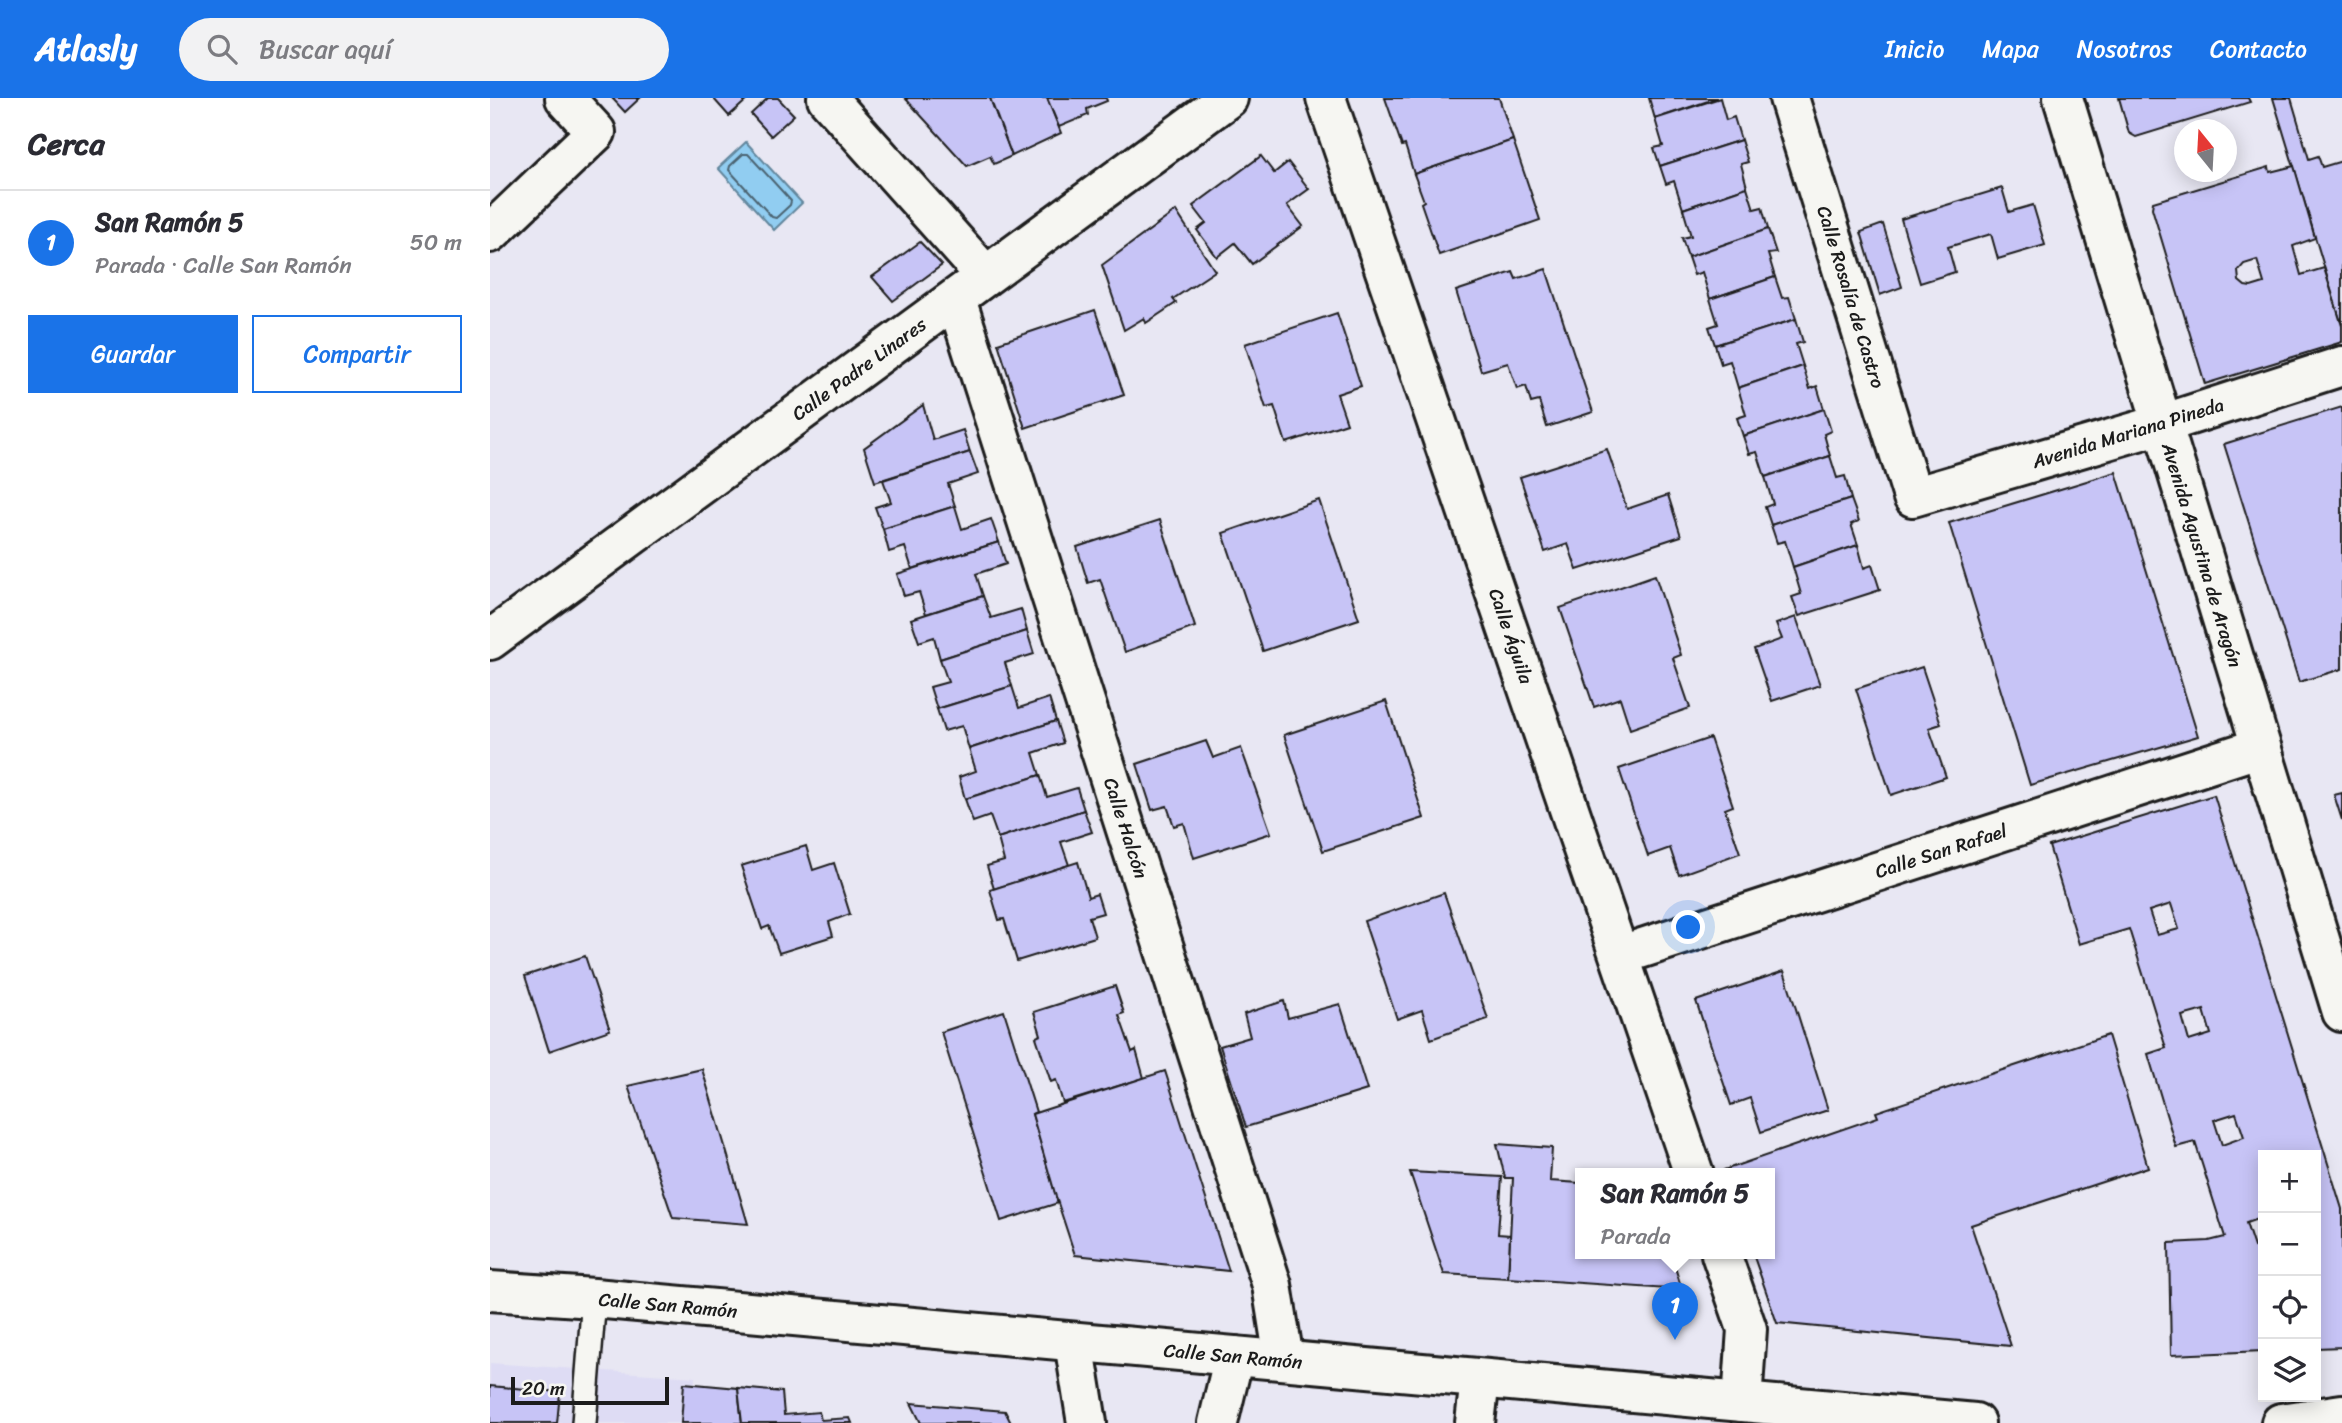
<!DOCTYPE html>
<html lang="es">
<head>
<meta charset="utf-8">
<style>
  :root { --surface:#fff; --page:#f2f2f3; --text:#2b2b33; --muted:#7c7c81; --line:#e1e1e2; --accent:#1a73e8 }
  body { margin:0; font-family:Sriracha,sans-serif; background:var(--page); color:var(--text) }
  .controls { position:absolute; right:21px; bottom:21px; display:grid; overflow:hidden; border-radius:0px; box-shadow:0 4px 18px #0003 }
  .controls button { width:63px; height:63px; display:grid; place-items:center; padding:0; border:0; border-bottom:2px solid var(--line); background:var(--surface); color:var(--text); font:35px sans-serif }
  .compass { position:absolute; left:1684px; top:21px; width:63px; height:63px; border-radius:50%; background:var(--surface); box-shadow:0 4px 18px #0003; rotate:342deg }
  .scale { position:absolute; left:21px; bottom:18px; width:158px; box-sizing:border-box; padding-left:7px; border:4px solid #1c1c1c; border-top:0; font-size:19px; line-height:24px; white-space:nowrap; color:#1c1c1c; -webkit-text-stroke:5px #f6f6f2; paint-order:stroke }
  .you { position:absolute; left:1199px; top:830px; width:24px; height:24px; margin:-18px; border:5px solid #fff; border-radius:50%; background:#1a73e8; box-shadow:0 0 0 10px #1a73e833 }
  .badge { display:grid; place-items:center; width:46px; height:46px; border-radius:50%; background:var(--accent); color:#fff; font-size:23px; font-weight:700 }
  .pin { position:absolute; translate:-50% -58px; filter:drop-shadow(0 2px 4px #0008) }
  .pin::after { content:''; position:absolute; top:37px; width:24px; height:21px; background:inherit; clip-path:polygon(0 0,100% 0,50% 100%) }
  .popup { position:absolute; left:1085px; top:1070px; width:200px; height:91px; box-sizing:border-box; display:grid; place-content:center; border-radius:0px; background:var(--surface); filter:drop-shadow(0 2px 5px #0005); font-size:23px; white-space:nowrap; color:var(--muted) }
  .popup b { font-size:26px; color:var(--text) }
  .popup::after { content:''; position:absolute; left:50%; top:100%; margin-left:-14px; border:14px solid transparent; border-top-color:var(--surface) }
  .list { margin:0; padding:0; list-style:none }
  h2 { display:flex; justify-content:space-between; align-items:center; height:91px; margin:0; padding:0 28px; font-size:30px }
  h2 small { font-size:23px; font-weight:400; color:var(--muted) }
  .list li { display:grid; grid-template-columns:46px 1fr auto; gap:21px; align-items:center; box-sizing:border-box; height:105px; padding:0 28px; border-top:2px solid var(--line) }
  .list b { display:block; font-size:26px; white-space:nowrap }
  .list p { margin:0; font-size:23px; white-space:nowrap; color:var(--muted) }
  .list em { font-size:23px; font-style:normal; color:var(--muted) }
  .actions { display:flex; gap:14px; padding:21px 28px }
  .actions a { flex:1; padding:16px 0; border:2px solid var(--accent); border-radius:0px; text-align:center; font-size:24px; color:var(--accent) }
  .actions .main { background:var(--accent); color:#fff }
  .icon { flex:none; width:38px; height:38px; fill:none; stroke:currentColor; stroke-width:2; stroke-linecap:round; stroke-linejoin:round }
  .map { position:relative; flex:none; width:1852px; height:1325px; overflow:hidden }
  header { display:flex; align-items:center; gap:42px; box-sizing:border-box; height:98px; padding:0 35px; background:var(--accent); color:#fff }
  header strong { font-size:33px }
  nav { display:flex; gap:38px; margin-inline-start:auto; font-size:24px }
  .search { width:490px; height:63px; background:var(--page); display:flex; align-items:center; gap:18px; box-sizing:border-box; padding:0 24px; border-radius:38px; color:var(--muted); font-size:26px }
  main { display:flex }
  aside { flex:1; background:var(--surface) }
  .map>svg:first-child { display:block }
  .built { fill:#dedcf4 }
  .water { fill:#91cdf1; stroke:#62869c; stroke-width:2 }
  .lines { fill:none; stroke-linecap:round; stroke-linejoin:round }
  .shore { stroke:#4b6371; stroke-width:2 }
  .building { fill:#c7c4f6; stroke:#1c1c1c; stroke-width:2; fill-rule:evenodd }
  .service-casing { stroke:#1c1c1c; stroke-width:28 }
  .minor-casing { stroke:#1c1c1c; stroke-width:44 }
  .tertiary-casing { stroke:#1c1c1c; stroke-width:44 }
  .service { stroke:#f6f6f2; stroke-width:23 }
  .minor { stroke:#f6f6f2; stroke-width:38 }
  .tertiary { stroke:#f6f6f2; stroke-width:38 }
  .labels { text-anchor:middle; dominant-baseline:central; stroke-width:6; stroke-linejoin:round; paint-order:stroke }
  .street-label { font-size:19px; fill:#1c1c1c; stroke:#f6f6f2 }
</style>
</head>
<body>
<header>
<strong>Atlasly</strong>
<div class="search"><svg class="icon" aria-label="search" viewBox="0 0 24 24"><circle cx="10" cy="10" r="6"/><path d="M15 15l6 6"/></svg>Buscar aquí</div>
<nav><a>Inicio</a><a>Mapa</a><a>Nosotros</a><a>Contacto</a></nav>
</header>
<main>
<aside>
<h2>Cerca<small></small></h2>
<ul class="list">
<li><span class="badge">1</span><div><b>San Ramón 5</b><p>Parada · Calle San Ramón</p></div><em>50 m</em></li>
</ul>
<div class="actions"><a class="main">Guardar</a><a>Compartir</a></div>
</aside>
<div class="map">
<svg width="1852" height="1325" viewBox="0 0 1852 1325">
  <rect width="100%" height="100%" fill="#e8e7f3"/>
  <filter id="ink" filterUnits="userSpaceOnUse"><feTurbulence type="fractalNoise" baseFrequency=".0143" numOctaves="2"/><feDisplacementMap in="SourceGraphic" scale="14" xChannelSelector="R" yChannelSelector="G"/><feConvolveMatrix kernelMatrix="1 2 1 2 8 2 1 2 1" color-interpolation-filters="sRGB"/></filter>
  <g filter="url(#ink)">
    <path class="built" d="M 0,1265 L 205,1279 L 202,1325 L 0,1325 Z"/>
    <path class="water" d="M 256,44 L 312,105 L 284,132 L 228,70 Z"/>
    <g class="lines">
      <path class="shore" d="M 253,56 L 258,56 L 301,103 L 300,107 L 286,120 L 282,119 L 239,72 L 240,68 Z"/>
    </g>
    <g class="building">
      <path d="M 122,0 L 150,0 L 135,14 Z"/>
      <path d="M 223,0 L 259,0 L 239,18 Z"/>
      <path d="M 278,0 L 288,0 L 304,17 L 281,38 L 261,16 Z"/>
      <path d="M 415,0 L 500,0 L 522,58 L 504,66 L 500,58 L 477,68 Z"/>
      <path d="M 500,0 L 557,0 L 571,35 L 522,58 Z"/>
      <path d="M 557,0 L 616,0 L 617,3 L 597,11 L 598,17 L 569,29 Z"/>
      <path d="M 895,0 L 1009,0 L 1023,42 L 924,76 L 915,47 L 912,48 Z"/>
      <path d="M 1159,0 L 1227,0 L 1165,21 Z"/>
      <path d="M 1230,0 L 1236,22 L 1244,19 L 1251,42 L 1170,68 L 1164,50 L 1173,48 L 1165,21 Z"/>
      <path d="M 1629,0 L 1758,0 L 1760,4 L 1646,39 L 1639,35 Z"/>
      <path d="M 1783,0 L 1801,0 L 1819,61 L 1828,58 L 1832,69 L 1852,63 L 1852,228 Z"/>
      <path d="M 1023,42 L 1050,122 L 949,157 L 931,105 L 934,103 L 924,76 Z"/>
      <path d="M 1251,42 L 1258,64 L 1251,66 L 1257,89 L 1193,111 L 1184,83 L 1176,86 L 1170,68 Z"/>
      <path d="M 771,58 L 784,75 L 798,64 L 819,91 L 797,107 L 813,128 L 762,166 L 745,145 L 727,159 L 707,132 L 716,125 L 703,108 Z"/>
      <path d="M 1804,68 L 1825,140 L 1803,148 L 1811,177 L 1834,170 L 1852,228 L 1852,244 L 1715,286 L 1662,110 L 1663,104 L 1779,69 L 1780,74 ZM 1767,162 L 1774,185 L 1761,189 L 1755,188 L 1749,183 L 1748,173 L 1754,166 Z"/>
      <path d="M 1257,89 L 1264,111 L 1272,109 L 1278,131 L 1198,159 L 1192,140 L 1201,138 L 1193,111 Z"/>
      <path d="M 1512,90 L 1519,114 L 1543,107 L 1555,147 L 1508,161 L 1501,136 L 1458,149 L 1465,174 L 1430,185 L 1411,121 Z"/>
      <path d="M 686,113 L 725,173 L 683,201 L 686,205 L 656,225 L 654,220 L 634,232 L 612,167 Z"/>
      <path d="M 1393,126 L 1412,189 L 1390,197 L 1371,134 Z"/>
      <path d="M 1278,131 L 1286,155 L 1278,156 L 1285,179 L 1220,201 L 1212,174 L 1204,177 L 1198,159 Z"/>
      <path d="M 430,144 L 452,167 L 403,203 L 382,179 Z"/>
      <path d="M 1056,171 L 1103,314 L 1057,329 L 1049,303 L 1041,305 L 1036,288 L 1027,291 L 1018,265 L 991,273 L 966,193 L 1023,174 L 1026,181 Z"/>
      <path d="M 1285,179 L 1292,200 L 1299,199 L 1306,221 L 1225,247 L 1219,229 L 1228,226 L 1220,201 Z"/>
      <path d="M 605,212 L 634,297 L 535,330 L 508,245 Z"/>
      <path d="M 847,215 L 871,288 L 847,296 L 857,325 L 796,345 L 784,308 L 776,310 L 755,246 Z"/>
      <path d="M 1306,221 L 1313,244 L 1306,246 L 1313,268 L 1248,290 L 1240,263 L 1231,266 L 1225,247 Z"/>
      <path d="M 1313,268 L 1320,291 L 1327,288 L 1334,311 L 1253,338 L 1247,320 L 1256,317 L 1248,290 Z"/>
      <path d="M 433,307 L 443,342 L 473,332 L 480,354 L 385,384 L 374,350 Z"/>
      <path d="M 1852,309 L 1852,571 L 1809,584 L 1734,346 Z"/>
      <path d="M 1334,311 L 1341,333 L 1334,336 L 1340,358 L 1275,379 L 1267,354 L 1259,356 L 1253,338 Z"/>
      <path d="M 1117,351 L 1137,411 L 1178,397 L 1191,438 L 1087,472 L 1078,446 L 1055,454 L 1030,379 Z"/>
      <path d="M 480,354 L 488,376 L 458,386 L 465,408 L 393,431 L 385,409 L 401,404 L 393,382 Z"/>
      <path d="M 1340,358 L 1347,380 L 1355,378 L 1361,401 L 1281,427 L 1275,409 L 1283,406 L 1275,379 Z"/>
      <path d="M 1626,374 L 1708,638 L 1540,687 L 1459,425 Z"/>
      <path d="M 1361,401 L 1369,423 L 1361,426 L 1368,447 L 1303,469 L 1295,443 L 1287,445 L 1281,427 Z"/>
      <path d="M 829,402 L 869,521 L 773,553 L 733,435 Z"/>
      <path d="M 465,408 L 472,431 L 501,421 L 509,444 L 422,471 L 415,449 L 399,454 L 393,431 Z"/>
      <path d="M 670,422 L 705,529 L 635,554 L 610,481 L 598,485 L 587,449 Z"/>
      <path d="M 509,444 L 516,466 L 486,476 L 493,498 L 436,516 L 429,494 L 414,498 L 407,476 Z"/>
      <path d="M 1368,447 L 1374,470 L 1382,467 L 1390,492 L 1309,518 L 1302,499 L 1311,496 L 1303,469 Z"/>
      <path d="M 1165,477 L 1191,557 L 1183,560 L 1200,610 L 1140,631 L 1130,600 L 1104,609 L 1070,510 Z"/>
      <path d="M 493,498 L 501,520 L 531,511 L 537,533 L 450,561 L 444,539 L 429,544 L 421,521 Z"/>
      <path d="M 1306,519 L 1330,587 L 1282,603 L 1264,551 L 1292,541 L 1286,526 Z"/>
      <path d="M 537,533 L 544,556 L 515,565 L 522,588 L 447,611 L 440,589 L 458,584 L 450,561 Z"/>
      <path d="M 1432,569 L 1451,626 L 1439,630 L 1456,679 L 1401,697 L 1366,591 Z"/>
      <path d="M 522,588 L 529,610 L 559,600 L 566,623 L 479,651 L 472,628 L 454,633 L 447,611 Z"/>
      <path d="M 896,603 L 934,720 L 833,753 L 794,637 Z"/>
      <path d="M 566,623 L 573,645 L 543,655 L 550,677 L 475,701 L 469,679 L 486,673 L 479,651 Z"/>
      <path d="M 1220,640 L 1243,708 L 1235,711 L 1250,755 L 1189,777 L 1180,750 L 1158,758 L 1129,671 Z"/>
      <path d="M 716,643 L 723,660 L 751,650 L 781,735 L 704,760 L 694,725 L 684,728 L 677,708 L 662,712 L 647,666 Z"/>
      <path d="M 550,677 L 557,699 L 587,690 L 594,712 L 508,740 L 500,718 L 483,724 L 475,701 Z"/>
      <path d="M 1852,695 L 1852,722 L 1844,697 Z"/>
      <path d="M 1724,697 L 1852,1111 L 1852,1249 L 1826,1250 L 1826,1057 L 1773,1057 L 1773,1119 L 1756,1125 L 1764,1149 L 1773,1147 L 1773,1253 L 1681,1257 L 1679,1145 L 1719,1143 L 1735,1139 L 1705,1044 L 1686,1049 L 1658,956 L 1676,950 L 1639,831 L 1589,846 L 1559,748 ZM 1681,806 L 1689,831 L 1667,837 L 1659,813 ZM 1714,912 L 1721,936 L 1699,943 L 1692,918 ZM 1746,1015 L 1754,1039 L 1732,1047 L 1724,1022 Z"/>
      <path d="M 594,712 L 602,734 L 571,744 L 579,767 L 504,791 L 497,768 L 514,763 L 508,740 Z"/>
      <path d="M 316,748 L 323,772 L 344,765 L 360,816 L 339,824 L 343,838 L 289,855 L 279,828 L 272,831 L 251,768 Z"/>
      <path d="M 588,764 L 598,799 L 607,796 L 613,815 L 599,819 L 605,839 L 527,863 L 514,821 L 509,822 L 500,792 Z"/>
      <path d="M 954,795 L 998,921 L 941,941 L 932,912 L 907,921 L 874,823 Z"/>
      <path d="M 95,858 L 120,932 L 59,953 L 35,878 Z"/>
      <path d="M 1294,873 L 1338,1012 L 1271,1034 L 1260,1000 L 1241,1007 L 1206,903 Z"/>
      <path d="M 625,888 L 634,915 L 629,917 L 642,954 L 646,952 L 654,980 L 573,1005 L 566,982 L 561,984 L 546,939 L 551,937 L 544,914 Z"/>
      <path d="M 794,903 L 798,920 L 850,906 L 877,992 L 756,1029 L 730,948 L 760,939 L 754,916 Z"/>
      <path d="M 514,913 L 546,1014 L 542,1016 L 568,1105 L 511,1123 L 451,934 Z"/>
      <path d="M 1618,937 L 1658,1069 L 1481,1127 L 1521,1248 L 1287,1225 L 1263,1156 L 1280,1156 L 1280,1076 L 1235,1076 L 1234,1072 L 1388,1019 L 1386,1014 Z"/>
      <path d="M 212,971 L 258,1126 L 183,1120 L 138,988 Z"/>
      <path d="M 675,973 L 739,1173 L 585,1157 L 566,1099 L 542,1016 Z"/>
      <path d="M 1007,1046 L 1062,1050 L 1060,1083 L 1090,1085 L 1090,1156 L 1181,1156 L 1192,1192 L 1018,1180 L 1023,1080 L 1015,1080 Z"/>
      <path d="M 920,1074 L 1012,1079 L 1008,1136 L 1020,1137 L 1018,1180 L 954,1176 Z"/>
      <path d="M 194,1285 L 248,1290 L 252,1325 L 191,1325 Z"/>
      <path d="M 0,1288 L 70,1294 L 67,1325 L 0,1325 Z"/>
      <path d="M 248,1290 L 292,1294 L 294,1317 L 329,1314 L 331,1322 L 360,1320 L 362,1325 L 252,1325 Z"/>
      <path d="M 421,1305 L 515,1313 L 521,1325 L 431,1325 Z"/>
    </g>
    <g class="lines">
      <defs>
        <path id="service" d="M 94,1325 L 104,1200"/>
        <g id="minor">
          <path d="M 337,0 L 495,177"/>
          <path d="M 836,0 L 1204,1076"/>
          <path d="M 1299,0 L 1423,399 L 1672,326 L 1852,268"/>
          <path d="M 1573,0 L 1852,914"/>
          <path d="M 0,135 L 106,34 L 75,0"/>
          <path d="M 466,201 L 782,1187 L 794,1262"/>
          <path d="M 0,542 L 738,0"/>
          <path d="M 1131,857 L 1771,649"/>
          <path d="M 1231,1156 L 1257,1231 L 1252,1304"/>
          <path d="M 584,1244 L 597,1325"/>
          <path d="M 728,1325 L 744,1258"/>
          <path d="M 985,1325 L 990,1281"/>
        </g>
        <g id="tertiary">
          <path d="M 0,1193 L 104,1200 L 1485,1325"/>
          <path d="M 1791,1325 L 1852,1316"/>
        </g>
      </defs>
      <use href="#service" class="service-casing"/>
      <use href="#minor" class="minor-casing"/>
      <use href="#tertiary" class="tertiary-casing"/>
      <use href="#service" class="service"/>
      <use href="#minor" class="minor"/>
      <use href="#tertiary" class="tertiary"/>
    </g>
  </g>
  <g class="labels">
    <g class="street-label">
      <text transform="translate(1361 199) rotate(73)">Calle Rosalía de Castro</text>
      <text transform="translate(369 271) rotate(-36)">Calle Padre Linares</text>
      <text transform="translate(1638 335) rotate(-17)">Avenida Mariana Pineda</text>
      <text transform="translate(1712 457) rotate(73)">Avenida Agustina de Aragón</text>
      <text transform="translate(1021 538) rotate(71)">Calle Águila</text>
      <text transform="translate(636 730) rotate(72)">Calle Halcón</text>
      <text transform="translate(1451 753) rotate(-18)">Calle San Rafael</text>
      <text transform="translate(178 1207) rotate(5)">Calle San Ramón</text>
      <text transform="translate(743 1258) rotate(5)">Calle San Ramón</text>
    </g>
  </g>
</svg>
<div class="controls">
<button>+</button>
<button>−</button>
<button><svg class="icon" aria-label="locate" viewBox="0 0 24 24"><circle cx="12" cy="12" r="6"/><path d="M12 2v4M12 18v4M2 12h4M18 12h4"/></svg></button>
<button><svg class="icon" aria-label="layers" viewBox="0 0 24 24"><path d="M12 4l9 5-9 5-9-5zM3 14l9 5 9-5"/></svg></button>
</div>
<svg class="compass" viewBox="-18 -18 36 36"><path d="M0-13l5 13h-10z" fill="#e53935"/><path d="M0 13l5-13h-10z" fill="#7c7c81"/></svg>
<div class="scale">20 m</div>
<div class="you"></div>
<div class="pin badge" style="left:1185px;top:1242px">1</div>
<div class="popup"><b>San Ramón 5</b>Parada</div>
</div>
</main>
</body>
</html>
